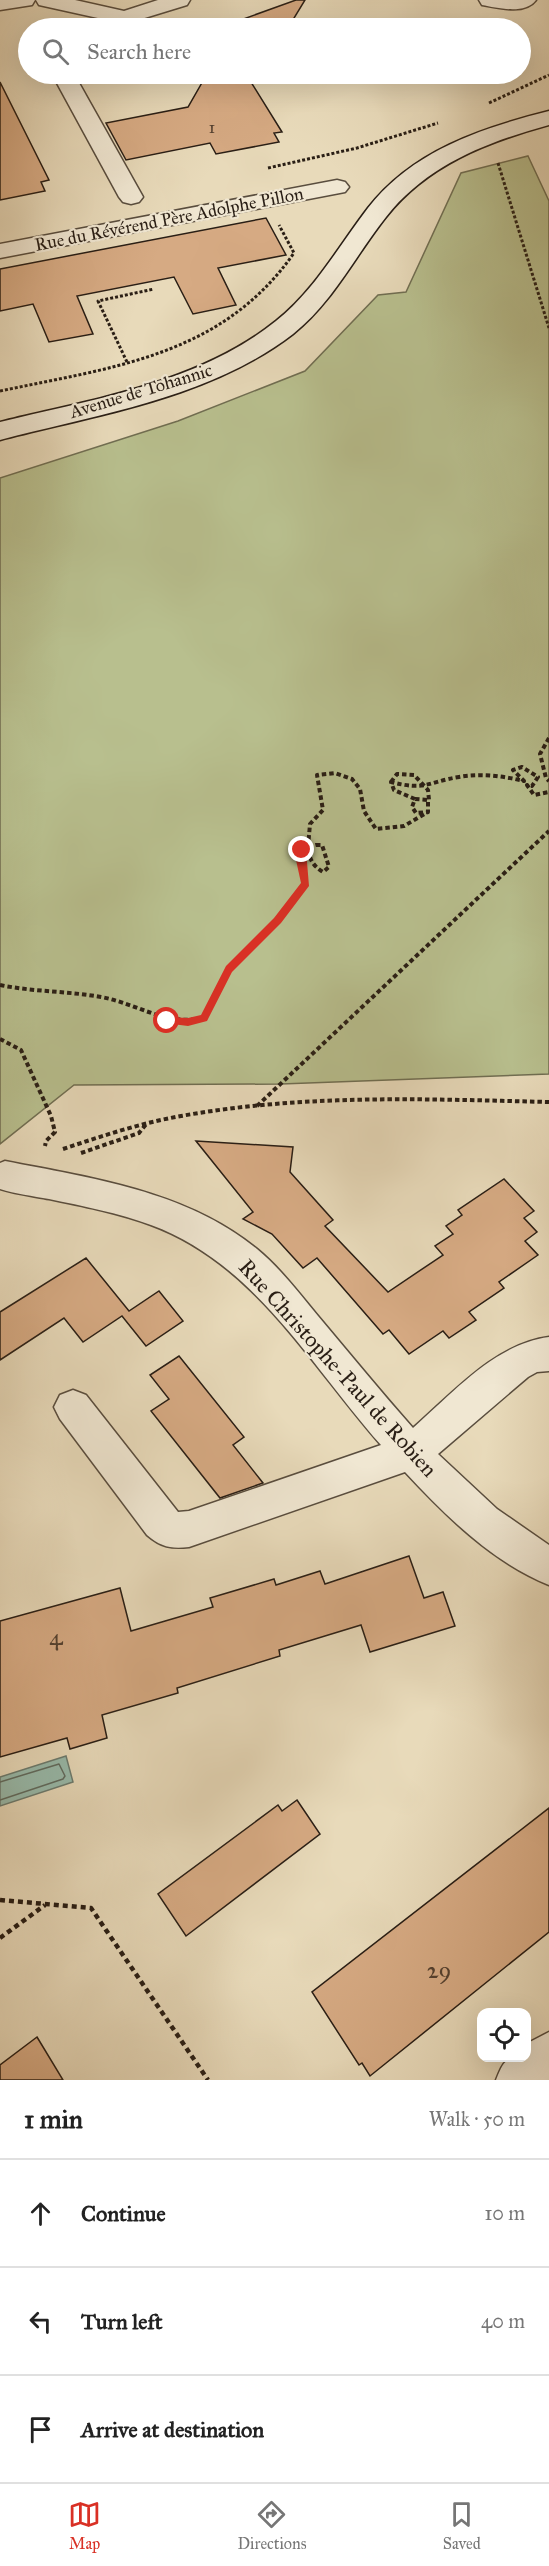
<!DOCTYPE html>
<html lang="en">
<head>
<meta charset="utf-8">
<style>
  :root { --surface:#fff; --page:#f2f2f2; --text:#222; --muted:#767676; --line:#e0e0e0; --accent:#d93025 }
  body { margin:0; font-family:"IM FELL Great Primer",serif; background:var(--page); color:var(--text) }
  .controls { position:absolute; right:18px; bottom:18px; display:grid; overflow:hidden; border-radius:12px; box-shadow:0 6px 24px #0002 }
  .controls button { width:54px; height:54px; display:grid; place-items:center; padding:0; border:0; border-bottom:2px solid var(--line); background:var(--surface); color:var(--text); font:30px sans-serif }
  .stop { position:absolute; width:18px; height:18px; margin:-14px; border:4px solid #d93025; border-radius:50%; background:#fff }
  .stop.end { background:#d93025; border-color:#fff; box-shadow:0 2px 6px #0008 }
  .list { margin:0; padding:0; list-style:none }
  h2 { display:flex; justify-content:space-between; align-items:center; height:78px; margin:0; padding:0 24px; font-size:26px }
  h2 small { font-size:20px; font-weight:400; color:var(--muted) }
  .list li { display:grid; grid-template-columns:39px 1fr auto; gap:18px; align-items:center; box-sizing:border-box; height:108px; padding:0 24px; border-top:2px solid var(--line) }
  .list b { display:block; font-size:22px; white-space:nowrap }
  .list em { font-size:20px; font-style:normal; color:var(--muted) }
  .icon { flex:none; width:33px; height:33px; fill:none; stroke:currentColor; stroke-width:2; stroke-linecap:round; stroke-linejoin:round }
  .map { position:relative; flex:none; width:549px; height:2080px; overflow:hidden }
  .search { position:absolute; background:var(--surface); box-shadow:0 6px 24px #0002; left:18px; right:18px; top:18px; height:66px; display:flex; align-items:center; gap:15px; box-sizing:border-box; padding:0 21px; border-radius:33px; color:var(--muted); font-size:22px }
  .sheet { height:402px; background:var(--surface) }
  nav { display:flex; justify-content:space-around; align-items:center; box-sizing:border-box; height:84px; border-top:2px solid var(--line); background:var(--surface); font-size:16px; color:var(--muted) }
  nav a { display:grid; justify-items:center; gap:3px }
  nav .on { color:var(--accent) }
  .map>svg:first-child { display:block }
  .green { fill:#b8bf8e; stroke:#706e52; stroke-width:1.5 }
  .water { fill:#98bbac; stroke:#6c7c70; stroke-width:1.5 }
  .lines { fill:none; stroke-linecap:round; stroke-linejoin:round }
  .shore { stroke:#606c60; stroke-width:1.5 }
  .building { fill:#d6aa83; stroke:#291e15; stroke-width:1.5 }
  .street-casing { stroke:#594d3e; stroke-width:3 }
  .secondary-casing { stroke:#291e15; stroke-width:3 }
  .path-far2 { stroke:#291e15; stroke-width:3; stroke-dasharray:3 2; stroke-linecap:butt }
  .path-far1 { stroke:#291e15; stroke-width:4; stroke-dasharray:4.5 3; stroke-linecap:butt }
  .path { stroke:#291e15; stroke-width:4.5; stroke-dasharray:5 4; stroke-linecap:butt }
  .street { fill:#f0e7d2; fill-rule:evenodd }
  .secondary { fill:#f0e7d2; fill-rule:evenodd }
  .route { fill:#d93025 }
  .labels { text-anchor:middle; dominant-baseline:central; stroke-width:4.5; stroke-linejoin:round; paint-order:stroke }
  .far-number-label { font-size:16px; fill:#544130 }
  .far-street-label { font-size:18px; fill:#291e15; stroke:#f0e7d2 }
  .street-label { font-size:22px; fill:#291e15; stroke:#f0e7d2 }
  .near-number-label { font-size:24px; fill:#544130 }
</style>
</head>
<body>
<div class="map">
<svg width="549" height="2080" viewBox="0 0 549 2080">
  <rect width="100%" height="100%" fill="#e8daba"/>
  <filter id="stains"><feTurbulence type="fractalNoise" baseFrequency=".00333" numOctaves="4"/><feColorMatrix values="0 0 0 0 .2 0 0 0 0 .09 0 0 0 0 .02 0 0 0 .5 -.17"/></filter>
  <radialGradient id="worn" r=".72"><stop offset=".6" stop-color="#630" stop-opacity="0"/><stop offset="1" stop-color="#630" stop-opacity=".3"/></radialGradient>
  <path class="green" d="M 528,156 L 549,201 L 549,1074 L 281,1084 L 74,1085 L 0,1144 L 0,478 L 178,421 L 305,371 L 378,295 L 406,292 L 461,173 Z"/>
  <path class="water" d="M 66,1756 L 73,1782 L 0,1806 L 0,1777 Z"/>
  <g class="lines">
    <path class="shore" d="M 0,1782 L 59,1764 L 65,1776 L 63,1779 L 0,1800"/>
  </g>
  <g class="building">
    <path d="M 296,0 L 305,0 L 288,28 L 243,28 L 235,22 Z"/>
    <path d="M 207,74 L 246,74 L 282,132 L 274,133 L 279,142 L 216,154 L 210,143 L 126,160 L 106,123 L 188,107 Z"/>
    <path d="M 0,82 L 49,180 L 41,182 L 45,191 L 0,200 Z"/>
    <path d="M 266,218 L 286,255 L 218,268 L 236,305 L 193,314 L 174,277 L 77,296 L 93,334 L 49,342 L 33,304 L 0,311 L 0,269 Z"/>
    <path d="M 196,1141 L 293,1147 L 290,1172 L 333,1220 L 325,1226 L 388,1292 L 443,1255 L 435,1246 L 453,1234 L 446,1226 L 462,1215 L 458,1210 L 504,1179 L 534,1211 L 524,1218 L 537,1232 L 525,1241 L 538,1255 L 499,1282 L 504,1288 L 469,1312 L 476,1320 L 449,1338 L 443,1331 L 409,1354 L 389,1330 L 383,1334 L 317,1258 L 303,1268 L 272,1234 L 243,1219 L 253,1212 Z"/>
    <path d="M 86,1258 L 129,1311 L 159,1291 L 183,1321 L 146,1346 L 122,1316 L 83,1342 L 64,1318 L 0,1360 L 0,1312 Z"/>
    <path d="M 179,1356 L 244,1437 L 233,1445 L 263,1483 L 220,1498 L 151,1411 L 169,1399 L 150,1375 Z"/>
    <path d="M 409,1556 L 424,1598 L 443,1592 L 455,1626 L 370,1652 L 361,1625 L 279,1650 L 280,1656 L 177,1688 L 178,1693 L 102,1715 L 107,1738 L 70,1749 L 67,1738 L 0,1757 L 0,1621 L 120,1588 L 131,1631 L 213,1607 L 210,1598 L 274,1579 L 276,1585 L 320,1571 L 325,1584 Z"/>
    <path d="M 297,1800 L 320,1834 L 186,1936 L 158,1894 L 278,1805 L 282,1811 Z"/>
    <path d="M 549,1808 L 549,1932 L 370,2076 L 362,2063 L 359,2065 L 312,1992 Z"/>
    <path d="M 37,2037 L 63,2080 L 0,2080 L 0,2065 Z"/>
  </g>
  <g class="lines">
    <defs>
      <g id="street">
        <path d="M 0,0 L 35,0 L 32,5 L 0,10 Z"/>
        <path d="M 36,0 L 75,0 L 124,11 L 158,0 L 190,0 L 187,5 L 125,24 L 39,5 Z"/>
        <path d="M 479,0 L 536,0 C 525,15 498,8 482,5 Z"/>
        <path d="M 52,74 L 74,74 L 143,197 L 139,202 L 131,204 L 123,202 L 119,197 Z"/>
        <path d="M 337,180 L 345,182 L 349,187 L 345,192 L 0,258 L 0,244 Z"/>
        <path d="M 5,1161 C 91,1178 187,1191 257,1249 C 280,1268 299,1293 318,1316 C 350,1354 381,1392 413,1428 C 453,1393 495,1344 549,1337 L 549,1371 L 537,1372 L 528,1377 L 438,1454 L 497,1509 L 549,1545 L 549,1585 C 492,1562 446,1516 405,1472 L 189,1547 C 171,1549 161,1547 147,1535 L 60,1419 L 54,1407 L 60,1395 L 73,1390 L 86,1395 L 178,1512 L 189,1511 L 381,1445 C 311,1366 255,1263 151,1225 C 118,1213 83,1206 49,1199 C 33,1196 15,1194 0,1189 L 0,1163 Z"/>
        <path d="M 549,2032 L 549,2080 L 496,2080 C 504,2060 505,2058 526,2058 L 526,2044 Z"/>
      </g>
      <path id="secondary" d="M 549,111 L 549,125 C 487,142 427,165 386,217 C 355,256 333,302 293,334 C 210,398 99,414 0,440 L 0,422 C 93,399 199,383 276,321 C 315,290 338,247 368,208 C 412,151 481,128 549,111 Z"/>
    </defs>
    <use href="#street" class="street-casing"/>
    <use href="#secondary" class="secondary-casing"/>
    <g class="path-far2">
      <path d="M 489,103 L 549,75"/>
      <path d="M 498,163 L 549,328"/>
      <path d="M 268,168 L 357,148 L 438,123"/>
      <path d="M 127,362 L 98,301 L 154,289"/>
      <path d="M 0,391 C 114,367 222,356 294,253 L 279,225"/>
    </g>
    <g class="path-far1">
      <path d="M 549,738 L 540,754 L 546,778 L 549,781"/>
      <path d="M 391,782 L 397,774 L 414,775 L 428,790 L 429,800"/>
      <path d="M 415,799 L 428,800 L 428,812 L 416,813 L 412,807 Z"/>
      <path d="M 415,799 L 394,790 L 391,782 C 426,791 427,782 459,777 C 481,773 503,776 524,781 L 513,770 L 522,767 L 538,777 L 532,786 L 527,785 L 534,795 L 549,792"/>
      <path d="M 316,845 L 322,845 L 329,867 L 323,872 C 313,866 309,859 308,847 Z"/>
      <path d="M 308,847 L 310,824 L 323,810 L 317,775 L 335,773 L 352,779 L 360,789 L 364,811 L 376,829 L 404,826 L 428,812"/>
      <path d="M 0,985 C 34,992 68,991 101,997 C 139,1004 164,1026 204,1018 L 229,969 L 278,921 L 305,884 L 301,860 L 302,850 L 308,847"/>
      <path d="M 0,1039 L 21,1050 L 51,1116 L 55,1132 L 46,1141 L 45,1146"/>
      <path d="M 257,1106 L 549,831"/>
      <path d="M 63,1149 C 102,1136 141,1123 181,1116 C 303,1094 426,1099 549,1102"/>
      <path d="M 81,1153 L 139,1133 L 147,1123"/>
    </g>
    <g class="path">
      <path d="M 0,1900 L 91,1908 L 208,2080"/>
      <path d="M 0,1938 L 45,1905"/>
    </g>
    <use href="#street" class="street"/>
    <use href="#secondary" class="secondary"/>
  </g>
  <path class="route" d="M 302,846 L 306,850 L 309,886 L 281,923 L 232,972 L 207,1021 L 188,1026 L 164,1023 L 162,1021 L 167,1017 L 188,1018 L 201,1015 L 226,966 L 274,918 L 301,883 L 296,860 L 297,850 Z"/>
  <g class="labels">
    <g class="far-number-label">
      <text x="212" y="127">1</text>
    </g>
    <g class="far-street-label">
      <text transform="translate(169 219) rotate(-11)">Rue du Révérend Père Adolphe Pillon</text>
      <text transform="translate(141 391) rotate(-17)">Avenue de Tohannic</text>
    </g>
    <g class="street-label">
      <text transform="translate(338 1368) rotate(48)">Rue Christophe-Paul de Robien</text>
    </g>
    <g class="near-number-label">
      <text x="56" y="1637">4</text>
      <text x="439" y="1970">29</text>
    </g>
  </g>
  <rect width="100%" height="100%" filter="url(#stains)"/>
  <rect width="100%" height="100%" fill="url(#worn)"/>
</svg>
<div class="controls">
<button><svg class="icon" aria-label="locate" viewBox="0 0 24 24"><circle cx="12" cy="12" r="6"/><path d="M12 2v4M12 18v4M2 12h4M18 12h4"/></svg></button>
</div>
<div class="stop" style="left:167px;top:1021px"></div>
<div class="stop end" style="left:302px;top:850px"></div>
<div class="search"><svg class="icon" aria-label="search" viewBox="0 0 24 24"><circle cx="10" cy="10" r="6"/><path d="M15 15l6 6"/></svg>Search here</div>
</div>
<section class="sheet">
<h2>1 min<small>Walk · 50 m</small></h2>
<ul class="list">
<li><svg class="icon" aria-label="ahead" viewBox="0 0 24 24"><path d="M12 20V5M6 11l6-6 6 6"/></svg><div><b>Continue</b></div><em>10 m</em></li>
<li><svg class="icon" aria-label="left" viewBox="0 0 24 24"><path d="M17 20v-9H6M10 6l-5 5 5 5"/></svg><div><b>Turn left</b></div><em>40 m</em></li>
<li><svg class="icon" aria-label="arrive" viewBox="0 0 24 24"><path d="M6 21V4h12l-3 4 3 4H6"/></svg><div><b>Arrive at destination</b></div></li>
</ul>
</section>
<nav>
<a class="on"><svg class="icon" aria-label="map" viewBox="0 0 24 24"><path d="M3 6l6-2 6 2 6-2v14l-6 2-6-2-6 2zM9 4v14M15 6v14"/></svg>Map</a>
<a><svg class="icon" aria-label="directions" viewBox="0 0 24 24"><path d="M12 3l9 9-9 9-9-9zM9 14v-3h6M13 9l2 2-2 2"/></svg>Directions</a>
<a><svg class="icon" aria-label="saved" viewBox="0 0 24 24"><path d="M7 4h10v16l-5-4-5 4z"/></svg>Saved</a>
</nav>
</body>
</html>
